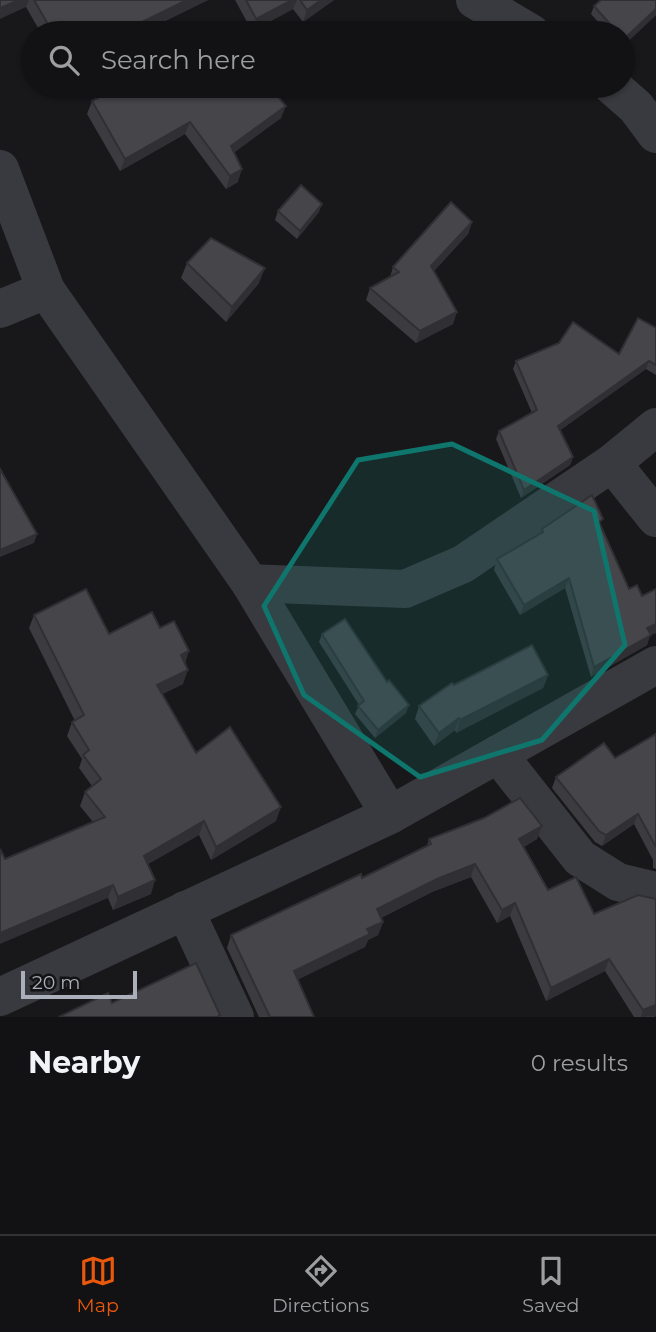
<!DOCTYPE html>
<html lang="en">
<head>
<meta charset="utf-8">
<style>
  :root { --surface:#121214; --page:#1b1b1d; --text:#f1f3f6; --muted:#9c9ea0; --line:#313234; --accent:#ea580c }
  body { margin:0; font-family:Montserrat,sans-serif; background:var(--page); color:var(--text) }
  .scale { position:absolute; left:21px; bottom:18px; width:116px; box-sizing:border-box; padding-left:7px; border:4px solid #abafb9; border-top:0; font-size:19px; line-height:24px; white-space:nowrap; color:#abafb9; -webkit-text-stroke:5px #131315; paint-order:stroke }
  .list { margin:0; padding:0; list-style:none }
  h2 { display:flex; justify-content:space-between; align-items:center; height:91px; margin:0; padding:0 28px; font-size:30px }
  h2 small { font-size:23px; font-weight:400; color:var(--muted) }
  .icon { flex:none; width:38px; height:38px; fill:none; stroke:currentColor; stroke-width:2; stroke-linecap:round; stroke-linejoin:round }
  .map { position:relative; flex:none; width:656px; height:1017px; overflow:hidden }
  .search { position:absolute; background:var(--surface); box-shadow:0 2px 5px #0004; left:21px; right:21px; top:21px; height:77px; display:flex; align-items:center; gap:18px; box-sizing:border-box; padding:0 24px; border-radius:38px; color:var(--muted); font-size:26px }
  .sheet { height:217px; background:var(--surface) }
  nav { display:flex; justify-content:space-around; align-items:center; box-sizing:border-box; height:98px; border-top:2px solid var(--line); background:var(--surface); font-size:19px; color:var(--muted) }
  nav a { display:grid; justify-items:center; gap:4px }
  nav .on { color:var(--accent) }
  .map>svg:first-child { display:block }
  .lines { fill:none; stroke-linecap:round; stroke-linejoin:round }
  .minor { stroke:#393a3f; stroke-width:38 }
  .wall { fill:#3b3b40 }
  .shaded-wall { fill:#303034 }
  .building { fill:#45454a; stroke:#303034; stroke-width:2 }
  .marked { fill:#0f766e; fill-opacity:0.2; stroke:#0f766e; stroke-width:5; stroke-linejoin:round }
</style>
</head>
<body>
<div class="map">
<svg width="656" height="1017" viewBox="0 0 656 1017">
  <rect width="100%" height="100%" fill="#18181a"/>
  <g class="lines">
    <g class="minor">
      <path d="M 475,0 L 531,33"/>
      <path d="M 612,86 L 636,107 L 656,134"/>
      <path d="M 0,169 L 46,290 L 250,583 L 390,815"/>
      <path d="M 0,309 L 46,290"/>
      <path d="M 612,463 L 656,518"/>
      <path d="M 250,583 L 405,589 L 463,564 L 612,463 L 656,427"/>
      <path d="M 498,754 L 580,858 L 618,882 L 656,891"/>
      <path d="M 185,910 L 235,1017"/>
      <path d="M 0,997 L 390,815 L 656,665"/>
    </g>
  </g>
  <g class="wall">
    <path d="M 0,0 L 208,0 L 147,30 L 150,33 L 41,33 L 26,7 Z"/>
    <path d="M 235,0 L 334,0 L 303,22 L 293,9 L 252,31 Z"/>
    <path d="M 656,0 L 656,15 L 623,46 L 623,33 L 608,33 L 591,14 L 594,6 Z"/>
    <path d="M 186,92 L 281,118 L 234,152 L 238,182 L 226,189 L 185,134 L 120,171 L 87,114 L 92,101 Z"/>
    <path d="M 278,211 L 319,212 L 297,239 L 275,220 Z"/>
    <path d="M 472,222 L 468,234 L 434,271 L 453,324 L 416,343 L 366,300 L 370,288 L 390,277 L 393,267 Z"/>
    <path d="M 187,263 L 259,283 L 226,322 L 181,278 Z"/>
    <path d="M 656,328 L 656,375 L 646,369 L 560,430 L 573,457 L 570,465 L 521,498 L 496,439 L 499,431 L 532,413 L 513,369 L 516,361 L 619,354 Z"/>
    <path d="M 601,526 L 629,589 L 642,596 L 656,589 L 656,633 L 650,635 L 647,645 L 591,677 L 565,588 L 520,615 L 494,570 L 497,559 L 540,533 L 542,529 Z"/>
    <path d="M 34,615 L 109,634 L 160,628 L 185,663 L 183,684 L 162,694 L 196,753 L 276,821 L 211,860 L 199,835 L 148,864 L 151,894 L 113,910 L 108,898 L 5,859 L 93,822 L 80,806 L 85,792 L 92,786 L 79,768 L 82,759 L 67,736 L 72,722 L 75,721 L 29,628 Z"/>
    <path d="M 322,634 L 406,713 L 375,738 L 355,714 L 359,705 L 319,642 Z"/>
    <path d="M 548,675 L 543,688 L 456,733 L 455,730 L 434,746 L 415,719 L 419,706 L 454,685 Z"/>
    <path d="M 656,734 L 656,869 L 653,868 L 653,860 L 634,824 L 602,846 L 595,842 L 552,788 L 556,777 L 615,758 Z"/>
    <path d="M 542,826 L 537,839 L 524,847 L 548,890 L 594,914 L 656,899 L 656,1016 L 654,1017 L 634,1017 L 605,971 L 546,1001 L 510,916 L 497,923 L 471,877 L 432,892 L 381,918 L 383,922 L 378,935 L 368,940 L 365,947 L 298,979 L 314,1017 L 259,1017 L 227,948 L 231,935 L 362,878 L 427,846 L 429,839 Z"/>
  </g>
  <g class="shaded-wall">
    <path d="M 19,0 L 29,0 L 26,7 L 0,19 L 0,8 Z"/>
    <path d="M 187,0 L 208,0 L 140,33 L 142,22 Z"/>
    <path d="M 292,0 L 297,0 L 293,9 L 252,31 L 256,19 Z"/>
    <path d="M 321,0 L 334,0 L 303,22 L 307,10 Z"/>
    <path d="M 656,9 L 656,15 L 623,46 L 624,39 Z"/>
    <path d="M 286,106 L 281,118 L 227,158 L 231,146 Z"/>
    <path d="M 190,122 L 185,134 L 120,171 L 125,159 Z"/>
    <path d="M 242,169 L 238,182 L 226,189 L 230,176 Z"/>
    <path d="M 322,204 L 319,212 L 297,239 L 300,231 Z"/>
    <path d="M 472,222 L 468,234 L 427,278 L 431,266 Z"/>
    <path d="M 265,268 L 259,283 L 226,322 L 232,307 Z"/>
    <path d="M 457,312 L 453,324 L 416,343 L 420,331 Z"/>
    <path d="M 649,361 L 646,369 L 555,434 L 558,426 Z"/>
    <path d="M 573,457 L 570,465 L 521,498 L 524,490 Z"/>
    <path d="M 37,534 L 34,543 L 0,557 L 0,550 Z"/>
    <path d="M 569,578 L 565,588 L 520,615 L 524,605 Z"/>
    <path d="M 656,624 L 656,633 L 650,635 L 647,645 L 591,677 L 594,667 L 647,628 Z"/>
    <path d="M 189,651 L 185,664 L 181,655 Z"/>
    <path d="M 188,670 L 183,684 L 153,699 L 157,685 Z"/>
    <path d="M 548,675 L 543,688 L 456,733 L 460,720 Z"/>
    <path d="M 409,705 L 406,713 L 375,738 L 378,730 Z"/>
    <path d="M 459,718 L 455,730 L 434,746 L 439,733 Z"/>
    <path d="M 281,807 L 276,821 L 211,860 L 216,847 Z"/>
    <path d="M 638,814 L 634,824 L 602,846 L 606,835 Z"/>
    <path d="M 204,821 L 199,835 L 139,869 L 144,856 Z"/>
    <path d="M 542,826 L 537,839 L 514,852 L 519,839 Z"/>
    <path d="M 475,864 L 471,877 L 432,892 L 372,922 L 377,909 L 437,879 Z"/>
    <path d="M 155,880 L 151,894 L 113,910 L 118,897 Z"/>
    <path d="M 113,885 L 108,898 L 0,944 L 0,933 Z"/>
    <path d="M 515,903 L 510,916 L 497,923 L 502,910 Z"/>
    <path d="M 383,922 L 378,935 L 368,940 L 365,947 L 289,984 L 294,971 L 367,929 Z"/>
    <path d="M 609,959 L 605,971 L 546,1001 L 551,988 Z"/>
    <path d="M 656,1005 L 656,1016 L 641,1017 L 643,1010 Z"/>
  </g>
  <g class="building">
    <path d="M 0,0 L 19,0 L 0,8 Z"/>
    <path d="M 34,0 L 187,0 L 142,22 L 149,33 L 99,33 L 97,30 L 92,33 L 53,33 Z"/>
    <path d="M 246,0 L 292,0 L 256,19 Z"/>
    <path d="M 300,0 L 321,0 L 307,10 Z"/>
    <path d="M 601,0 L 656,0 L 656,9 L 624,39 L 623,33 L 618,33 L 594,6 Z"/>
    <path d="M 120,86 L 183,86 L 186,92 L 200,86 L 269,86 L 286,106 L 231,146 L 242,169 L 230,176 L 190,122 L 125,159 L 92,101 Z"/>
    <path d="M 301,185 L 322,204 L 300,231 L 278,211 Z"/>
    <path d="M 451,202 L 472,222 L 431,266 L 457,312 L 420,331 L 370,288 L 399,272 L 393,267 Z"/>
    <path d="M 211,238 L 265,268 L 232,307 L 187,263 Z"/>
    <path d="M 638,318 L 656,328 L 656,365 L 649,361 L 558,426 L 573,457 L 524,490 L 499,431 L 537,410 L 516,361 L 559,343 L 573,322 L 619,354 Z"/>
    <path d="M 0,469 L 37,534 L 0,550 Z"/>
    <path d="M 592,495 L 603,519 L 599,522 L 629,589 L 637,585 L 642,596 L 656,589 L 656,624 L 647,628 L 651,635 L 594,667 L 569,578 L 524,605 L 497,559 L 543,532 L 542,529 Z"/>
    <path d="M 86,589 L 109,634 L 152,612 L 160,628 L 174,621 L 189,651 L 181,655 L 188,670 L 157,685 L 196,753 L 230,727 L 281,807 L 216,847 L 204,821 L 144,856 L 155,880 L 118,897 L 113,885 L 0,933 L 0,849 L 5,859 L 105,817 L 85,792 L 101,779 L 83,755 L 89,750 L 72,722 L 84,715 L 34,615 Z"/>
    <path d="M 345,619 L 387,682 L 389,680 L 409,705 L 378,730 L 358,706 L 364,701 L 322,634 Z"/>
    <path d="M 532,645 L 548,675 L 460,720 L 459,718 L 439,733 L 419,706 L 452,683 L 454,685 Z"/>
    <path d="M 656,734 L 656,847 L 638,814 L 606,835 L 599,831 L 556,777 L 604,743 L 615,758 Z"/>
    <path d="M 520,798 L 542,826 L 519,839 L 548,890 L 576,877 L 594,914 L 638,895 L 656,899 L 656,1005 L 643,1010 L 609,959 L 551,988 L 515,903 L 502,910 L 475,864 L 437,879 L 377,909 L 383,922 L 367,929 L 370,934 L 294,971 L 314,1017 L 270,1017 L 231,935 L 361,874 L 362,878 L 431,844 L 429,839 L 484,818 Z"/>
    <path d="M 196,963 L 220,1015 L 217,1017 L 59,1017 L 108,993 L 112,1003 Z"/>
  </g>
  <path class="marked" d="M 452,444 L 594,511 L 625,645 L 542,740 L 420,777 L 304,695 L 264,606 L 358,460 Z"/>
</svg>
<div class="scale">20 m</div>
<div class="search"><svg class="icon" aria-label="search" viewBox="0 0 24 24"><circle cx="10" cy="10" r="6"/><path d="M15 15l6 6"/></svg>Search here</div>
</div>
<section class="sheet">
<h2>Nearby<small>0 results</small></h2>
<ul class="list">
</ul>
</section>
<nav>
<a class="on"><svg class="icon" aria-label="map" viewBox="0 0 24 24"><path d="M3 6l6-2 6 2 6-2v14l-6 2-6-2-6 2zM9 4v14M15 6v14"/></svg>Map</a>
<a><svg class="icon" aria-label="directions" viewBox="0 0 24 24"><path d="M12 3l9 9-9 9-9-9zM9 14v-3h6M13 9l2 2-2 2"/></svg>Directions</a>
<a><svg class="icon" aria-label="saved" viewBox="0 0 24 24"><path d="M7 4h10v16l-5-4-5 4z"/></svg>Saved</a>
</nav>
</body>
</html>
